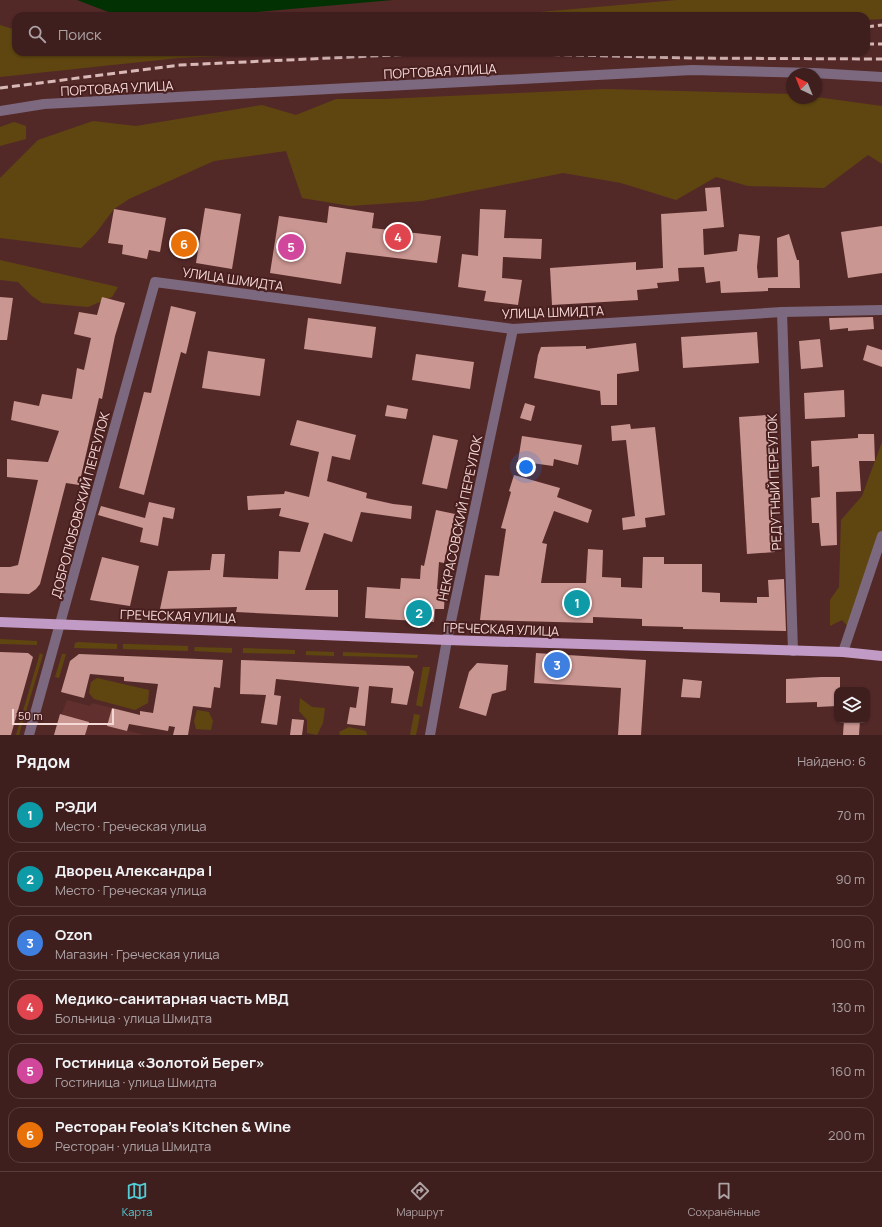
<!DOCTYPE html>
<html lang="ru">
<head>
<meta charset="utf-8">
<style>
  :root { --surface:#3e1f1e; --page:#492c2b; --text:#f1f3f6; --muted:#ada2a4; --line:#573d3c; --accent:#52ccd6 }
  body { margin:0; font-family:Manrope,sans-serif; background:var(--page); color:var(--text) }
  .controls { position:absolute; right:12px; bottom:12px; display:grid; overflow:hidden; border-radius:8px; box-shadow:0 1px 3px #0004 }
  .controls button { width:36px; height:36px; display:grid; place-items:center; padding:0; border:0; border-bottom:1px solid var(--line); background:var(--surface); color:var(--text); font:20px sans-serif }
  .compass { position:absolute; left:786px; top:68px; width:36px; height:36px; border-radius:50%; background:var(--surface); box-shadow:0 1px 3px #0004; rotate:317deg }
  .scale { position:absolute; left:12px; bottom:10px; width:102px; box-sizing:border-box; padding-left:4px; border:2px solid #f5d9d7; border-top:0; font-size:11px; line-height:14px; white-space:nowrap; color:#f5d9d7; -webkit-text-stroke:3px #481f1e; paint-order:stroke }
  .you { position:absolute; left:526px; top:467px; width:14px; height:14px; margin:-10px; border:3px solid #fff; border-radius:50%; background:#1a73e8; box-shadow:0 0 0 6px #1a73e833 }
  .badge { display:grid; place-items:center; width:26px; height:26px; border-radius:50%; background:var(--accent); color:#fff; font-size:13px; font-weight:700 }
  .pin { position:absolute; translate:-50% -50%; border:2px solid #fff; box-shadow:0 1px 4px #0006 }
  .list { margin:0; padding:0; list-style:none }
  h2 { display:flex; justify-content:space-between; align-items:center; height:52px; margin:0; padding:0 16px; font-size:17px }
  h2 small { font-size:13px; font-weight:400; color:var(--muted) }
  .list li { display:grid; grid-template-columns:26px 1fr auto; gap:12px; align-items:center; box-sizing:border-box; height:56px; margin:0 8px 8px; padding:0 8px; border:1px solid var(--line); border-radius:12px }
  .list b { display:block; font-size:15px; white-space:nowrap }
  .list p { margin:0; font-size:13px; white-space:nowrap; color:var(--muted) }
  .list em { font-size:13px; font-style:normal; color:var(--muted) }
  .icon { flex:none; width:22px; height:22px; fill:none; stroke:currentColor; stroke-width:2; stroke-linecap:round; stroke-linejoin:round }
  .map { position:relative; flex:none; width:882px; height:735px; overflow:hidden }
  .search { position:absolute; background:var(--surface); box-shadow:0 1px 3px #0004; left:12px; right:12px; top:12px; height:44px; display:flex; align-items:center; gap:10px; box-sizing:border-box; padding:0 14px; border-radius:12px; color:var(--muted); font-size:15px }
  .sheet { height:436px; background:var(--surface) }
  nav { display:flex; justify-content:space-around; align-items:center; box-sizing:border-box; height:56px; border-top:1px solid var(--line); background:var(--surface); font-size:11px; color:var(--muted) }
  nav a { display:grid; justify-items:center; gap:2px }
  nav .on { color:var(--accent) }
  .map>svg:first-child { display:block }
  .built { fill:#612f2d }
  .green { fill:#5f4610 }
  .water { fill:#023103 }
  .building { fill:#ca9692 }
  .lines { fill:none; stroke-linecap:round; stroke-linejoin:round }
  .minor { stroke:#7d697f; stroke-width:10 }
  .major { stroke:#c19ac5; stroke-width:10 }
  .rail { stroke:#d8b9b7; stroke-width:3; stroke-dasharray:8 4; stroke-linecap:butt }
  .labels { text-anchor:middle; dominant-baseline:central; stroke-width:4; stroke-linejoin:round; paint-order:stroke }
  .street-label { font-size:13px; fill:#f5d9d7; stroke:#481f1e }
</style>
</head>
<body>
<div class="map">
<svg width="882" height="735" viewBox="0 0 882 735">
  <rect width="100%" height="100%" fill="#532928"/>
  <path class="built" d="M 67,700 L 90,706 L 92,703 L 112,708 L 107,726 L 145,735 L 54,735 Z"/>
  <g class="green">
    <path d="M 677,0 L 882,0 L 882,19 L 866,20 L 866,16 L 495,16 Z"/>
    <path d="M 0,25 L 16,30 L 16,52 L 318,52 L 178,58 L 0,77 Z"/>
    <path d="M 605,89 L 792,94 L 792,98 L 816,97 L 882,106 L 882,164 L 868,155 L 824,188 L 748,186 L 716,177 L 676,200 L 621,183 L 563,173 L 422,201 L 350,206 L 302,198 L 286,151 L 214,161 L 129,199 L 114,209 L 96,233 L 81,248 L 0,238 L 0,178 L 38,140 L 93,121 L 136,126 L 262,105 L 296,115 L 336,99 L 384,99 Z"/>
    <path d="M 14,122 L 26,126 L 26,139 L 0,146 L 0,127 Z"/>
    <path d="M 0,260 L 118,287 L 112,297 L 88,307 L 42,303 L 32,296 L 18,282 L 0,280 Z"/>
    <path d="M 882,442 L 882,536 L 851,630 L 842,620 L 830,626 L 830,600 L 839,587 L 841,520 L 862,496 Z"/>
    <path d="M 0,639 L 37,641 L 37,645 L 0,644 Z"/>
    <path d="M 78,642 L 117,644 L 117,649 L 74,648 L 75,643 Z"/>
    <path d="M 123,644 L 128,644 L 188,646 L 188,651 L 123,649 Z"/>
    <path d="M 195,647 L 232,648 L 232,653 L 194,651 Z"/>
    <path d="M 243,648 L 295,650 L 295,654 L 243,653 Z"/>
    <path d="M 306,651 L 334,652 L 334,656 L 306,655 Z"/>
    <path d="M 343,652 L 418,655 L 417,658 L 343,656 Z"/>
    <path d="M 40,653 L 43,655 L 19,735 L 16,735 Z"/>
    <path d="M 62,654 L 66,654 L 59,678 L 55,677 Z"/>
    <path d="M 423,667 L 430,667 L 422,707 L 416,705 Z"/>
    <path d="M 97,678 L 149,690 L 148,703 L 135,710 L 94,699 L 89,693 L 91,682 Z"/>
    <path d="M 300,698 L 312,707 L 325,708 L 323,723 L 317,735 L 307,733 L 307,720 L 299,711 Z"/>
    <path d="M 197,710 L 209,712 L 213,721 L 211,730 L 196,729 L 194,721 Z"/>
    <path d="M 414,714 L 420,715 L 416,735 L 410,735 Z"/>
    <path d="M 349,727 L 366,731 L 367,735 L 340,735 L 339,732 Z"/>
  </g>
  <path class="water" d="M 77,0 L 393,0 L 234,14 L 180,16 L 111,13 Z"/>
  <g class="building">
    <path d="M 720,187 L 724,227 L 703,229 L 704,255 L 737,251 L 739,234 L 760,236 L 757,267 L 758,278 L 778,277 L 777,238 L 789,234 L 797,260 L 799,260 L 800,288 L 768,288 L 768,291 L 721,293 L 720,281 L 706,283 L 704,267 L 678,268 L 679,281 L 657,283 L 658,288 L 637,290 L 638,300 L 552,305 L 550,268 L 636,262 L 636,270 L 663,268 L 661,214 L 707,211 L 705,188 Z"/>
    <path d="M 329,206 L 374,213 L 372,228 L 441,236 L 437,263 L 346,252 L 341,284 L 270,273 L 279,216 L 327,223 Z"/>
    <path d="M 205,208 L 241,214 L 232,269 L 196,263 Z"/>
    <path d="M 114,209 L 166,218 L 160,252 L 149,250 L 147,259 L 122,254 L 123,245 L 108,243 Z"/>
    <path d="M 480,209 L 506,210 L 504,238 L 542,239 L 541,259 L 503,257 L 502,278 L 522,280 L 518,305 L 484,301 L 486,291 L 458,287 L 462,254 L 478,256 Z"/>
    <path d="M 882,226 L 882,273 L 848,278 L 841,232 Z"/>
    <path d="M 0,297 L 13,298 L 7,340 L 0,340 Z"/>
    <path d="M 102,297 L 125,303 L 115,336 L 102,399 L 99,398 L 79,485 L 66,483 L 40,584 L 36,589 L 29,594 L 0,593 L 0,567 L 10,567 L 18,565 L 38,480 L 7,477 L 7,459 L 48,462 L 59,431 L 11,420 L 14,401 L 39,406 L 42,394 L 72,399 L 77,368 L 84,370 L 91,338 L 74,334 L 79,312 L 97,315 Z"/>
    <path d="M 171,306 L 196,312 L 186,354 L 181,352 L 144,495 L 119,488 L 144,392 L 151,393 Z"/>
    <path d="M 873,317 L 874,329 L 848,331 L 848,328 L 830,330 L 829,318 Z"/>
    <path d="M 308,318 L 376,327 L 372,358 L 304,349 Z"/>
    <path d="M 757,332 L 759,363 L 683,368 L 681,337 Z"/>
    <path d="M 820,339 L 823,367 L 801,369 L 799,341 Z"/>
    <path d="M 636,343 L 639,371 L 617,374 L 617,405 L 601,405 L 600,391 L 534,378 L 538,355 L 541,347 L 586,346 L 586,349 Z"/>
    <path d="M 867,345 L 882,350 L 882,367 L 863,360 Z"/>
    <path d="M 208,351 L 265,359 L 260,396 L 202,388 Z"/>
    <path d="M 416,354 L 474,362 L 470,389 L 412,380 Z"/>
    <path d="M 844,390 L 845,417 L 805,419 L 804,393 Z"/>
    <path d="M 525,403 L 535,406 L 531,421 L 520,418 Z"/>
    <path d="M 387,405 L 408,409 L 406,419 L 385,416 Z"/>
    <path d="M 767,415 L 775,552 L 747,554 L 739,417 Z"/>
    <path d="M 297,420 L 356,435 L 350,460 L 332,456 L 327,481 L 367,493 L 366,498 L 393,504 L 412,506 L 411,519 L 361,512 L 352,542 L 324,533 L 305,590 L 338,590 L 338,617 L 236,612 L 237,607 L 160,609 L 168,571 L 210,570 L 212,554 L 225,554 L 223,577 L 278,579 L 279,551 L 300,552 L 309,523 L 279,516 L 281,508 L 248,510 L 247,496 L 284,494 L 285,491 L 309,497 L 319,452 L 290,445 Z"/>
    <path d="M 630,424 L 631,429 L 655,427 L 665,515 L 645,518 L 646,527 L 623,530 L 622,518 L 635,516 L 626,440 L 612,441 L 611,426 Z"/>
    <path d="M 858,434 L 874,434 L 875,461 L 859,461 L 861,491 L 836,492 L 837,545 L 821,546 L 819,523 L 812,523 L 811,498 L 820,497 L 819,466 L 812,467 L 811,441 L 858,438 Z"/>
    <path d="M 433,435 L 458,440 L 447,489 L 422,484 Z"/>
    <path d="M 522,436 L 582,445 L 578,465 L 554,459 L 553,466 L 518,461 Z"/>
    <path d="M 514,475 L 560,488 L 557,497 L 592,510 L 588,523 L 554,511 L 542,543 L 547,544 L 541,583 L 586,583 L 588,549 L 603,550 L 602,577 L 621,578 L 621,587 L 642,588 L 643,557 L 664,557 L 664,564 L 702,564 L 702,592 L 720,593 L 720,602 L 757,603 L 757,597 L 769,597 L 768,580 L 784,579 L 786,631 L 683,629 L 683,627 L 642,626 L 642,619 L 593,617 L 593,623 L 480,620 L 485,575 L 499,576 L 506,529 L 501,528 L 511,492 L 509,491 Z"/>
    <path d="M 149,502 L 175,508 L 173,519 L 163,517 L 158,546 L 140,542 L 143,528 L 98,515 L 101,506 L 145,518 Z"/>
    <path d="M 436,510 L 455,514 L 444,563 L 439,562 L 437,589 L 445,590 L 444,609 L 435,609 L 434,622 L 365,618 L 367,587 L 400,589 L 401,578 L 420,579 L 421,565 L 424,566 Z"/>
    <path d="M 102,557 L 139,566 L 130,606 L 90,600 Z"/>
    <path d="M 0,652 L 28,653 L 33,657 L 11,735 L 0,735 Z"/>
    <path d="M 536,653 L 646,660 L 641,735 L 618,735 L 621,688 L 534,683 Z"/>
    <path d="M 79,654 L 223,660 L 220,688 L 214,687 L 211,708 L 193,706 L 188,735 L 173,735 L 175,727 L 169,726 L 168,731 L 129,724 L 127,731 L 107,726 L 112,708 L 140,715 L 140,711 L 153,713 L 158,684 L 124,681 L 124,677 L 90,674 L 84,698 L 61,692 L 70,661 Z"/>
    <path d="M 241,660 L 409,666 L 414,672 L 407,705 L 391,703 L 393,688 L 369,686 L 365,726 L 347,724 L 350,707 L 356,708 L 359,687 L 276,679 L 274,695 L 281,696 L 277,725 L 261,723 L 266,695 L 240,694 Z"/>
    <path d="M 477,663 L 508,665 L 506,690 L 492,694 L 486,716 L 459,708 L 469,672 Z"/>
    <path d="M 821,677 L 840,677 L 840,690 L 837,690 L 837,706 L 817,707 L 817,702 L 786,703 L 786,679 Z"/>
    <path d="M 683,679 L 702,681 L 700,698 L 681,697 Z"/>
    <path d="M 60,714 L 89,722 L 85,735 L 54,735 Z"/>
    <path d="M 292,719 L 304,720 L 302,735 L 290,735 Z"/>
    <path d="M 844,720 L 860,720 L 859,735 L 843,735 Z"/>
  </g>
  <g class="lines">
    <g class="minor">
      <path d="M 0,111 L 44,104 L 692,70 L 814,73 L 882,77"/>
      <path d="M 782,312 L 793,651"/>
      <path d="M 843,652 L 882,536"/>
      <path d="M 29,735 L 155,282 L 513,329 L 782,312 L 882,310"/>
      <path d="M 430,735 L 447,640 L 513,329"/>
    </g>
    <path class="major" d="M 0,622 L 447,640 L 843,652 L 882,656"/>
    <g class="rail">
      <path d="M 866,27 L 882,25"/>
      <path d="M 866,44 L 882,44"/>
      <path d="M 456,52 L 691,58 L 882,59"/>
      <path d="M 0,88 L 180,65 L 457,52"/>
    </g>
  </g>
  <g class="labels">
    <g class="street-label">
      <text transform="translate(440 71) rotate(-3)">ПОРТОВАЯ УЛИЦА</text>
      <text transform="translate(117 88) rotate(-3)">ПОРТОВАЯ УЛИЦА</text>
      <text transform="translate(233 279) rotate(8)">УЛИЦА ШМИДТА</text>
      <text transform="translate(553 312) rotate(-2)">УЛИЦА ШМИДТА</text>
      <text transform="translate(774 482) rotate(-92)">РЕДУТНЫЙ ПЕРЕУЛОК</text>
      <text transform="translate(80 505) rotate(-75)">ДОБРОЛЮБОВСКИЙ ПЕРЕУЛОК</text>
      <text transform="translate(460 518) rotate(-78)">НЕКРАСОВСКИЙ ПЕРЕУЛОК</text>
      <text transform="translate(178 616) rotate(2)">ГРЕЧЕСКАЯ УЛИЦА</text>
      <text transform="translate(501 629) rotate(2)">ГРЕЧЕСКАЯ УЛИЦА</text>
    </g>
  </g>
</svg>
<div class="controls">
<button><svg class="icon" aria-label="layers" viewBox="0 0 24 24"><path d="M12 4l9 5-9 5-9-5zM3 14l9 5 9-5"/></svg></button>
</div>
<svg class="compass" viewBox="-18 -18 36 36"><path d="M0-13l5 13h-10z" fill="#e53935"/><path d="M0 13l5-13h-10z" fill="#ada2a4"/></svg>
<div class="scale">50 m</div>
<div class="you"></div>
<div class="pin badge" style="left:577px;top:603px;background:#0f9aa8">1</div>
<div class="pin badge" style="left:419px;top:613px;background:#0f9aa8">2</div>
<div class="pin badge" style="left:557px;top:665px;background:#3f7fe0">3</div>
<div class="pin badge" style="left:398px;top:237px;background:#e0444e">4</div>
<div class="pin badge" style="left:291px;top:247px;background:#d1479c">5</div>
<div class="pin badge" style="left:184px;top:244px;background:#e8710a">6</div>
<div class="search"><svg class="icon" aria-label="search" viewBox="0 0 24 24"><circle cx="10" cy="10" r="6"/><path d="M15 15l6 6"/></svg>Поиск</div>
</div>
<section class="sheet">
<h2>Рядом<small>Найдено: 6</small></h2>
<ul class="list">
<li><span class="badge" style="background:#0f9aa8">1</span><div><b>РЭДИ</b><p>Место · Греческая улица</p></div><em>70 m</em></li>
<li><span class="badge" style="background:#0f9aa8">2</span><div><b>Дворец Александра I</b><p>Место · Греческая улица</p></div><em>90 m</em></li>
<li><span class="badge" style="background:#3f7fe0">3</span><div><b>Ozon</b><p>Магазин · Греческая улица</p></div><em>100 m</em></li>
<li><span class="badge" style="background:#e0444e">4</span><div><b>Медико-санитарная часть МВД</b><p>Больница · улица Шмидта</p></div><em>130 m</em></li>
<li><span class="badge" style="background:#d1479c">5</span><div><b>Гостиница «Золотой Берег»</b><p>Гостиница · улица Шмидта</p></div><em>160 m</em></li>
<li><span class="badge" style="background:#e8710a">6</span><div><b>Ресторан Feola’s Kitchen &amp; Wine</b><p>Ресторан · улица Шмидта</p></div><em>200 m</em></li>
</ul>
</section>
<nav>
<a class="on"><svg class="icon" aria-label="map" viewBox="0 0 24 24"><path d="M3 6l6-2 6 2 6-2v14l-6 2-6-2-6 2zM9 4v14M15 6v14"/></svg>Карта</a>
<a><svg class="icon" aria-label="directions" viewBox="0 0 24 24"><path d="M12 3l9 9-9 9-9-9zM9 14v-3h6M13 9l2 2-2 2"/></svg>Маршрут</a>
<a><svg class="icon" aria-label="saved" viewBox="0 0 24 24"><path d="M7 4h10v16l-5-4-5 4z"/></svg>Сохранённые</a>
</nav>
</body>
</html>
